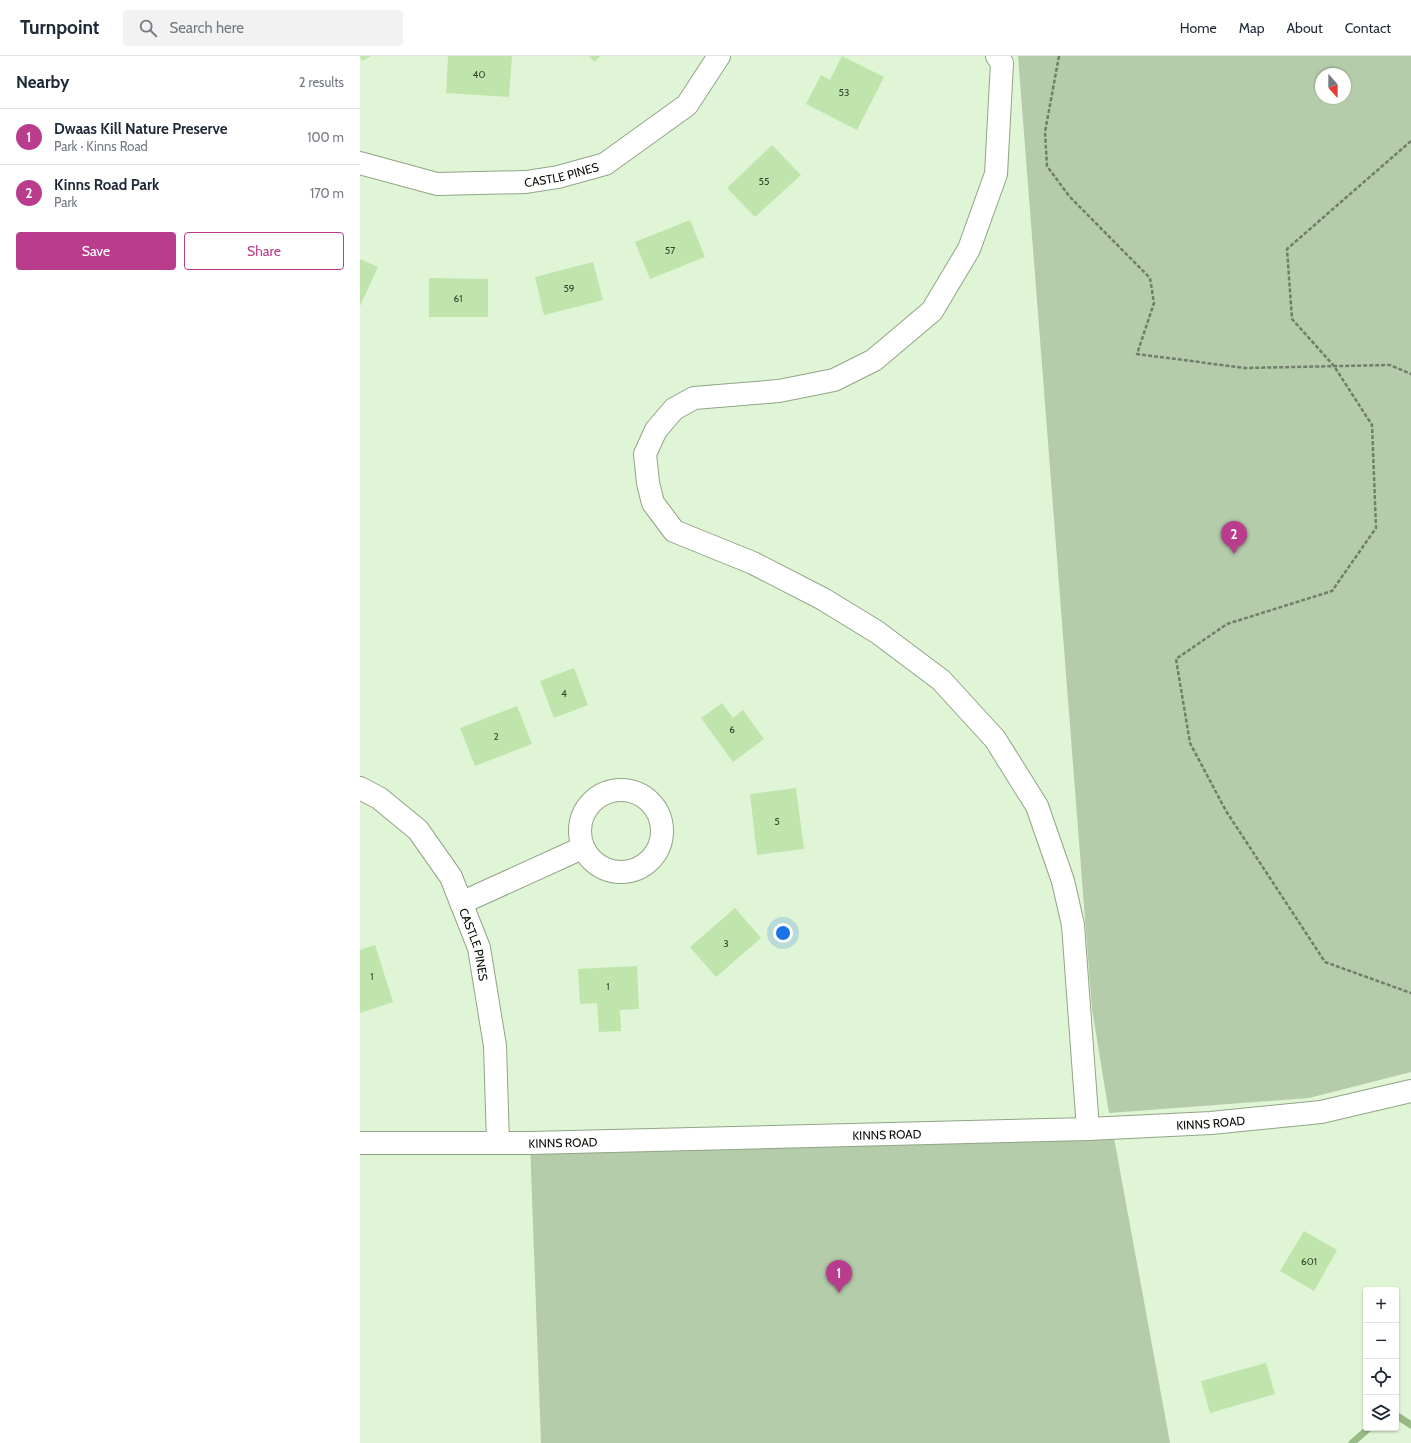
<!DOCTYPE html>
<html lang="en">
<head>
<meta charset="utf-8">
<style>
  :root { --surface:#fff; --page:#f2f2f3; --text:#1f2937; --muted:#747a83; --line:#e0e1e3; --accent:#ba3d8d }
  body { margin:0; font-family:Cabin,sans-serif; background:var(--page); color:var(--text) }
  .controls { position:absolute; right:12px; bottom:12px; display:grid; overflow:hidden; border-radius:4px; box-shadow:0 1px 3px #0004 }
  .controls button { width:36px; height:36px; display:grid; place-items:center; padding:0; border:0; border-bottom:1px solid var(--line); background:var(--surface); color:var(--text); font:20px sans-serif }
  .compass { position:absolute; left:955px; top:12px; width:36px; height:36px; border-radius:50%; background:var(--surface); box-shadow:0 1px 3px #0004; rotate:159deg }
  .you { position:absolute; left:423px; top:877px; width:14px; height:14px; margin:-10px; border:3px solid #fff; border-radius:50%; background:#1a73e8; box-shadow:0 0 0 6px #1a73e833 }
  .badge { display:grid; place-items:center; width:26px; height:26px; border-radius:50%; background:var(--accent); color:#fff; font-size:13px; font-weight:700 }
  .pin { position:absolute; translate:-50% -33px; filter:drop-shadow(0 1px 2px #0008) }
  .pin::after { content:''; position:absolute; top:21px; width:14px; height:12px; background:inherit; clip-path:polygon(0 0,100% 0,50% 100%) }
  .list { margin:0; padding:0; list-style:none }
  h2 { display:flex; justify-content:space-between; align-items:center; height:52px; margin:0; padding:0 16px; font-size:17px }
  h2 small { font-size:13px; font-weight:400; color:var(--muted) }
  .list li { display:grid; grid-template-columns:26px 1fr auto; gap:12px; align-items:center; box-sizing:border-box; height:56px; padding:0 16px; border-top:1px solid var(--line) }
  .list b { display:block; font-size:15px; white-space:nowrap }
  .list p { margin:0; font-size:13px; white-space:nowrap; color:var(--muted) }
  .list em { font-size:13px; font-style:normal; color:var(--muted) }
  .actions { display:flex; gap:8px; padding:12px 16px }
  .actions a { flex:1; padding:9px 0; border:1px solid var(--accent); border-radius:4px; text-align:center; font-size:14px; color:var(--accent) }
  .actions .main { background:var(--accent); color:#fff }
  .icon { flex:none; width:22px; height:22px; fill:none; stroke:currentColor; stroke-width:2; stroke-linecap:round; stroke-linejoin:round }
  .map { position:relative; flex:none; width:1051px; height:1387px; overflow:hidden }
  header { display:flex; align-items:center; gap:24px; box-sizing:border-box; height:56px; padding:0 20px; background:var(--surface); border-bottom:1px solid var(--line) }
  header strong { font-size:19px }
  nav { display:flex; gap:22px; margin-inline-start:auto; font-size:14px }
  .search { width:280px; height:36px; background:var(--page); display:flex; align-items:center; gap:10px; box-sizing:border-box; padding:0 14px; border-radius:4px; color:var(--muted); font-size:15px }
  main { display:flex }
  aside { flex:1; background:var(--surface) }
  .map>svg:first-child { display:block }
  .green { fill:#b5ccaa; fill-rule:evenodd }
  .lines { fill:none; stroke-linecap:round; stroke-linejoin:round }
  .stream { stroke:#98bb85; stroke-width:7 }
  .building { fill:#bfe4ac }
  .minor-casing { stroke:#91a487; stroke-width:24 }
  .path { stroke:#707e6a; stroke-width:2.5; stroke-dasharray:4 2; stroke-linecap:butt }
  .minor { stroke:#fff; stroke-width:22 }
  .labels { text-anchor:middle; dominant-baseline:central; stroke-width:4; stroke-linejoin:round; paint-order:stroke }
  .number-label { font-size:10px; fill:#364530 }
  .street-label { font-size:12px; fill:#091006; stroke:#e0f5d5 }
</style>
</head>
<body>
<header>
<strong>Turnpoint</strong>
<div class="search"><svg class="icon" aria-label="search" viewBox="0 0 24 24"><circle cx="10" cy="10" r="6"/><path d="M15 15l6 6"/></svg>Search here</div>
<nav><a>Home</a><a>Map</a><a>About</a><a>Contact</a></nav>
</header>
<main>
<aside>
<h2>Nearby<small>2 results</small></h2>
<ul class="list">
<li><span class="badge">1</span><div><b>Dwaas Kill Nature Preserve</b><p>Park · Kinns Road</p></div><em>100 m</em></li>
<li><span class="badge">2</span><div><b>Kinns Road Park</b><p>Park</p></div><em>170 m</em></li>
</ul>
<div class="actions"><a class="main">Save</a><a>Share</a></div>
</aside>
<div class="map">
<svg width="1051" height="1387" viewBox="0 0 1051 1387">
  <rect width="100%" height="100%" fill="#e0f5d5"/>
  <g class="green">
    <path d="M 658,0 L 1051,0 L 1051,1016 L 949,1042 L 749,1057 L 732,953 ZM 961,18 L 985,18 L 985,42 L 961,42 Z"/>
    <path d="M 752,1071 L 810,1387 L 181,1387 L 170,1087 Z"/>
  </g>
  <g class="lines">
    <g class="stream">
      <path d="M 1036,1359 L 1051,1369"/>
      <path d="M 992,1387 L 1009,1372"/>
    </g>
  </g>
  <g class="building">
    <path d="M 0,0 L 11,0 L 2,5 Z"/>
    <path d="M 88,0 L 152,0 L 149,41 L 86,37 Z"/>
    <path d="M 229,0 L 241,0 L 234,6 Z"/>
    <path d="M 482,0 L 524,21 L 497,74 L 446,48 L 461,19 L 470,24 Z"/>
    <path d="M 412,89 L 441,119 L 395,161 L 367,132 Z"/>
    <path d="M 330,164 L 345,201 L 290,223 L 275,186 Z"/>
    <path d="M 0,203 L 18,211 L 0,250 Z"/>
    <path d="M 233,206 L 243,244 L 184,259 L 175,221 Z"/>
    <path d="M 69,222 L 128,223 L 128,261 L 69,261 Z"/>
    <path d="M 214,612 L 228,649 L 194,662 L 180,625 Z"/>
    <path d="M 362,647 L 373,662 L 383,654 L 404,683 L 373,706 L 341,662 Z"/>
    <path d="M 157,650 L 172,688 L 115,710 L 100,672 Z"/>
    <path d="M 436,732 L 444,793 L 397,799 L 390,738 Z"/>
    <path d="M 375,852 L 401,882 L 356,921 L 330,891 Z"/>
    <path d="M 15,889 L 33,946 L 0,957 L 0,894 Z"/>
    <path d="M 277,910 L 279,953 L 260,954 L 261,975 L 239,976 L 237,947 L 220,948 L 218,913 Z"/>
    <path d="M 944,1175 L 977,1194 L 954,1235 L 920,1215 Z"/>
    <path d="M 906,1307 L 915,1338 L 850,1357 L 841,1325 Z"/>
  </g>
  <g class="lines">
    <defs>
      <g id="minor">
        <path d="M 637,0 L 642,7 L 636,118 L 609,193 L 572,255 L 514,304 L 474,324 L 419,335 L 334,342 L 314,353 L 296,374 L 285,398 L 288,427 L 293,447 L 314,475 L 393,507 L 463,543 L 517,576 L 581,624 L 635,683 L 677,750 L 703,825 L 713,869 L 728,1073"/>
        <path id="s1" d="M 0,107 L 77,128 L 166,126 L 198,121 L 245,108 L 327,49 L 359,0"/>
        <path id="s2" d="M 0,732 L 19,742 L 58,774 L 91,821 L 119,892 L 135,990 L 138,1087"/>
        <circle cx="261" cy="775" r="41"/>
        <path d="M 101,847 L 222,792"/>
        <path id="s3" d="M 0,1087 L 170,1087 L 728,1073 L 851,1067 L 961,1056 L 1051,1035"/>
      </g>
    </defs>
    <use href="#minor" class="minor-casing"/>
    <g class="path">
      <path d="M 699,0 L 685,76 L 687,110 L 709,140 L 790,222 L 794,247 L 777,298 L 885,312 L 1030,309 L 1051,318"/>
      <path d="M 1051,85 L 927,193 L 932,263 L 974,310 L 1012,369 L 1016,472 L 972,535 L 867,568 L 816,603 L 830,687 L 866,755 L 965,906 L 1051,937"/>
    </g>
    <use href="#minor" class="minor"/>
  </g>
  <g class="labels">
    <g class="number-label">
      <text x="119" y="18">40</text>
      <text x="484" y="36">53</text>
      <text x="404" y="125">55</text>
      <text x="310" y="194">57</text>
      <text x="209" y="232">59</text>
      <text x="98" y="242">61</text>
      <text x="204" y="637">4</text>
      <text x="372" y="673">6</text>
      <text x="136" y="680">2</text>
      <text x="417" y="765">5</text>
      <text x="366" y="887">3</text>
      <text x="12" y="920">1</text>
      <text x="248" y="930">1</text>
      <text x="949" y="1205">601</text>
    </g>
    <g class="street-label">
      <text stroke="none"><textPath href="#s1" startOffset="205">CASTLE PINES</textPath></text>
      <text stroke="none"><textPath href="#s2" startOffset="201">CASTLE PINES</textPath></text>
      <text stroke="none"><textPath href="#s3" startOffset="851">KINNS ROAD</textPath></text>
      <text stroke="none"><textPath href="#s3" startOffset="527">KINNS ROAD</textPath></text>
      <text stroke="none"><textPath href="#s3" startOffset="203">KINNS ROAD</textPath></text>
    </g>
  </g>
</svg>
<div class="controls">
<button>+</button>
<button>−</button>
<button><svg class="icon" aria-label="locate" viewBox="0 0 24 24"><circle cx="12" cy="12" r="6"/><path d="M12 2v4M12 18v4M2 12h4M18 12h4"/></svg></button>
<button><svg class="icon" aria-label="layers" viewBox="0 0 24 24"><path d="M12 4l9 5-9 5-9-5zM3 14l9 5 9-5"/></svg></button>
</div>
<svg class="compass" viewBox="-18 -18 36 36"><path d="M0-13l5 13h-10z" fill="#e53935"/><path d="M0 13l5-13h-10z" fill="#747a83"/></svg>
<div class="you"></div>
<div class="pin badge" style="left:479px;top:1237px">1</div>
<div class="pin badge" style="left:874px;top:498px">2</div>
</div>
</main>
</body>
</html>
